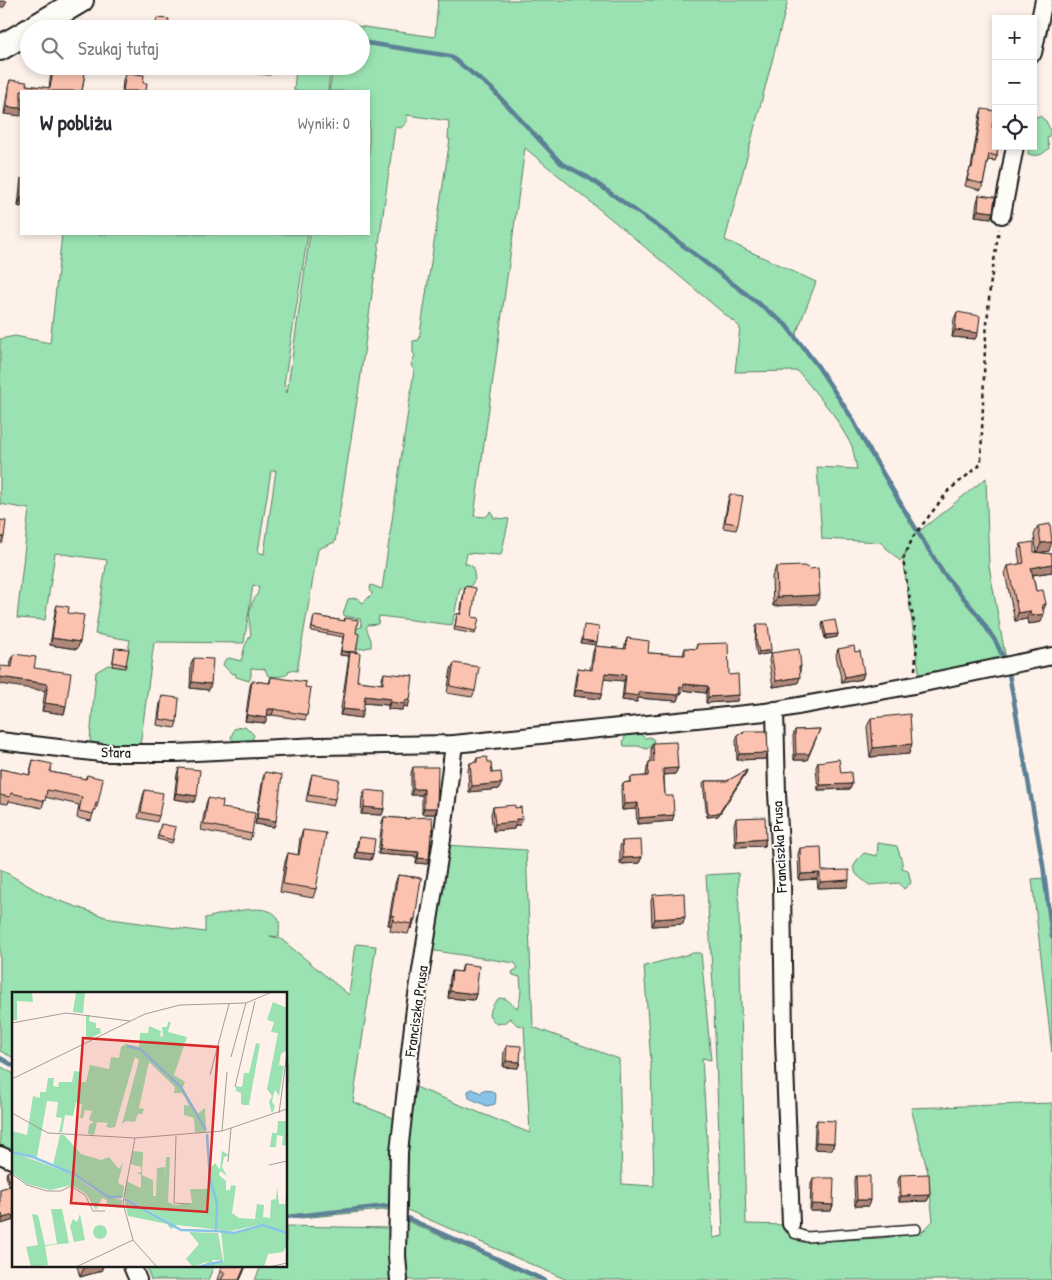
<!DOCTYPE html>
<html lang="pl">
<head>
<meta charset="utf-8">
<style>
  :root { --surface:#fff; --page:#f7f7f7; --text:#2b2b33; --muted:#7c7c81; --line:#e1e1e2 }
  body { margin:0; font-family:"Patrick Hand",sans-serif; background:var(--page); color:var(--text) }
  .controls { position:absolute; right:15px; top:15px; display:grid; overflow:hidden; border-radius:0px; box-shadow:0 2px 8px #0003 }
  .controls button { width:45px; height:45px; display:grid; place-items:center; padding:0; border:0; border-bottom:1px solid var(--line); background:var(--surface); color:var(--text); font:25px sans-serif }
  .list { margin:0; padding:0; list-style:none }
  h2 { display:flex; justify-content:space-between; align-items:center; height:65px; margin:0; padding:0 20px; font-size:21px }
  h2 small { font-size:16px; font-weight:400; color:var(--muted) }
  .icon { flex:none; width:28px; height:28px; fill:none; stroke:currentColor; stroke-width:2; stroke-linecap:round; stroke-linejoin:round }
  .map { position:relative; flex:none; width:1052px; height:1280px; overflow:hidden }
  .search { position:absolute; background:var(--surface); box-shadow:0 2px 8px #0003; left:20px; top:20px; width:350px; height:55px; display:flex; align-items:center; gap:12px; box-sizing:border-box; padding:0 18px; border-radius:28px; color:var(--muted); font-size:19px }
  .panel { position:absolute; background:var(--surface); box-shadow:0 2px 8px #0003; left:20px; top:90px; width:350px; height:145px; border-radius:0px }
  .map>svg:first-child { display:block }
  .green { fill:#9ae2b1; stroke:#5b7f66; fill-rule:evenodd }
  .water { fill:#87c4e7; stroke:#5c8196 }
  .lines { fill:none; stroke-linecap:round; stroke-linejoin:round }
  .stream { stroke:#5c8196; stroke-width:4.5 }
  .lane-casing { stroke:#1c1c1c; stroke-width:12 }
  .street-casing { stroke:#1c1c1c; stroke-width:20 }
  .secondary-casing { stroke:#1c1c1c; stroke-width:28 }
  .path { stroke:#1c1c1c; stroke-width:2.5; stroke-dasharray:4 4; stroke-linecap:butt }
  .lane { stroke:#fdfcf7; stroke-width:9 }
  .street { stroke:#fdfcf7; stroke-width:16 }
  .secondary { stroke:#fdfcf7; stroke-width:24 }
  .wall { fill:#d8a896; stroke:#1c1c1c }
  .shaded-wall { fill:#b0887a; stroke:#1c1c1c }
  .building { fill:#fbc3af; stroke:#1c1c1c }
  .labels { text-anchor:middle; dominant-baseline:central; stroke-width:4; stroke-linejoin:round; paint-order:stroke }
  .street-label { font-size:15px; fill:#1c1c1c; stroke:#fdfcf7 }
  .inset-river { fill:none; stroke:#87c4e7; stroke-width:2.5 }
  .inset-road { fill:none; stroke:#a39c97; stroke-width:1 }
  .view { fill:#d62828; fill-opacity:0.15; stroke:#d62828; stroke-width:2.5 }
  .inset-edge { fill:none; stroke:#1c1c1c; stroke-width:2.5 }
</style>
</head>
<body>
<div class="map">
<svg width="1052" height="1280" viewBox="0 0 1052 1280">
  <rect width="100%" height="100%" fill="#fdf1e9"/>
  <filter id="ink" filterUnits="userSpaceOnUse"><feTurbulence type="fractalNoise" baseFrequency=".02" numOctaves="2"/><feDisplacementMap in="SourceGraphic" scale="10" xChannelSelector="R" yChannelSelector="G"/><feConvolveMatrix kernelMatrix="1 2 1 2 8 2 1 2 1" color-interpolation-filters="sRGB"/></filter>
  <g filter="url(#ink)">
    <g class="green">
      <path d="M 438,0 L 788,0 L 725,240 L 816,282 L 795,337 L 838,397 L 918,531 L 917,533 L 986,478 L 989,566 L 1006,660 L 920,678 L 903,560 L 908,548 L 900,561 L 880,542 L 822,539 L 817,467 L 857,469 L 852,446 L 833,414 L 798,371 L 735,372 L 740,327 L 627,232 L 525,148 L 474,516 L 486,517 L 491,511 L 494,518 L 509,519 L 501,555 L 467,553 L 465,564 L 468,564 L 473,567 L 475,579 L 469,589 L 460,588 L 452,625 L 379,616 L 378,624 L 368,625 L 366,627 L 371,640 L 371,647 L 360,649 L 351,645 L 356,628 L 362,627 L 360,619 L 345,616 L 343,614 L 348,599 L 357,598 L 363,603 L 372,594 L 370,589 L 371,585 L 382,589 L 414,370 L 411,365 L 415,355 L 413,353 L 413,341 L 419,340 L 450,139 L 448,139 L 449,121 L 407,115 L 407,122 L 401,128 L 395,127 L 360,381 L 335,542 L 318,549 L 297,671 L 289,670 L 288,673 C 282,678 276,676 268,676 L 265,669 L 251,668 L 251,676 L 249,681 L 236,677 L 235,673 L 232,674 L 223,665 L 225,660 L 229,658 L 241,661 L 245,646 L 251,634 C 249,624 248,611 253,601 C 256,596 258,594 259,587 L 253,585 L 244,643 L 154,642 L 140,746 L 93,744 L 90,740 L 96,672 L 108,665 L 125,668 L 130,640 L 95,634 L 107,560 L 55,553 L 45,620 L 17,618 L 29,509 L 0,504 L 0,339 L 15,336 L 50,343 L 62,234 L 308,234 L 284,384 L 287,393 L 310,234 L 369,234 L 369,91 L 329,91 L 334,66 L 361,66 L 361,29 L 335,29 L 336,23 L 435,37 ZM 276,470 L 264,554 L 258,552 L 271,471 Z"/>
      <path d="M 296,66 L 331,66 L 328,91 L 294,91 Z"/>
      <path d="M 1040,116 L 1046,121 L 1051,132 L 1047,139 L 1049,148 C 1043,155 1038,157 1028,154 L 1029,146 L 1033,146 L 1033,117 Z"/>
      <path d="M 245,726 L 254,735 L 251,743 L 239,745 L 231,738 L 234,729 Z"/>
      <path d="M 640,734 L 645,738 L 650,737 L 654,740 L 652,745 L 647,749 L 638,746 L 624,746 L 623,742 L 626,735 Z"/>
      <path d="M 878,843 L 897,846 L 902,862 L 902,868 L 908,870 L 911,883 L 904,889 L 899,883 L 869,885 L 857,875 L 853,868 L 857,860 L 864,853 L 877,856 Z"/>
      <path d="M 445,845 L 526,850 L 533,1027 L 619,1059 L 622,1184 L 654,1186 L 651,1063 L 644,966 L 693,953 L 701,953 L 711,1060 L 702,1058 L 713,1238 L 723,1236 L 713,985 L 706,875 L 738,873 L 746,1224 L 788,1225 L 789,1234 L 801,1242 L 882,1238 L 921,1233 L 933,1221 L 928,1173 L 911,1108 L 1052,1103 L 1052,1280 L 567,1280 L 405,1209 L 413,1086 L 530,1133 L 524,1026 L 517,1025 L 510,1018 L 504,1023 L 496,1024 L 489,1015 L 493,1005 L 499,998 L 506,999 L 517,1008 C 522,998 521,988 520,977 L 513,975 L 512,972 L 518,968 L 515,963 L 429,950 Z"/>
      <path d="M 0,869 L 46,896 L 111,919 L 205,932 L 205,918 C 221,915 273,898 279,921 C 280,926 279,931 279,937 L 270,936 L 281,939 L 349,995 L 356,944 L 376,946 L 353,1102 L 399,1120 L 393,1209 L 301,1218 L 286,1215 L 286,994 L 14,994 L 14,1058 L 0,1051 Z"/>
      <path d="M 1045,878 L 1052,938 L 1052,1052 L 1032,879 Z"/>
      <path d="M 0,1066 L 14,1074 L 14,1152 L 0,1145 Z"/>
      <path d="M 407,1221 L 540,1280 L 405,1280 Z"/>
      <path d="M 286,1226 L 391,1228 L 394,1280 L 255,1280 L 261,1266 L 286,1266 Z"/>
      <path d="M 146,1266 L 214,1266 L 208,1280 L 151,1280 Z"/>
    </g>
    <path class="water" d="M 472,1089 L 481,1093 L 483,1090 L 492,1091 L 496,1095 L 495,1104 L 487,1106 L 469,1098 L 468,1091 Z"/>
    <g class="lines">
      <g class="stream">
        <path d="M 361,42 L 450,56 L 491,88 L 561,163 L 589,178 L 663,230 L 785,324 L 817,365 L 852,418 L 864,441 L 905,511 L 943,573 L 977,614 L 996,642 L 1008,668 L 1043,865 L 1052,937"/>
        <path d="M 0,1058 L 14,1066"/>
        <path d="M 286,1217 L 387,1206"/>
        <path d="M 405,1217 L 544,1280"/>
      </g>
      <defs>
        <path id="lane" d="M 791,1224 L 794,1233 L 807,1237 L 916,1229"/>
        <g id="street">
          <path d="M 1033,53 L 1044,0"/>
          <path d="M 1002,215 L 1015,146"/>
          <path d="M 775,710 L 777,793 L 782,882 L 784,1040 L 791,1224"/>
          <path d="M 0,741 L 101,753 L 176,753 L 319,746 L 454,744 L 765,712 L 914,685 L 1052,656"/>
          <path d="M 0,1155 L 14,1161"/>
          <path d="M 132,1266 L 138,1280"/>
          <path d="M 399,1280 L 397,1256 L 399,1152 L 415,1008 L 442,839 L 454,744"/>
        </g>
        <g id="secondary">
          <path d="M 32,29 L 81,0"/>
          <path d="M 0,48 L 29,31"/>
        </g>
      </defs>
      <use href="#lane" class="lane-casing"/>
      <use href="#street" class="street-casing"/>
      <use href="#secondary" class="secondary-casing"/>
      <path class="path" d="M 915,670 L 917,641 L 903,560 L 913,537 L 949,490 L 979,466 L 981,460 L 985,348 L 990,287 L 999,229"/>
      <use href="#lane" class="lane"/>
      <use href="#street" class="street"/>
      <use href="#secondary" class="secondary"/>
    </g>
    <g class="wall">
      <path d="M 52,66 L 86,66 L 82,91 L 4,114 L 8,87 L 10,80 L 26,85 L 49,88 Z"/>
      <path d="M 126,73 L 143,83 L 146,91 L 122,91 L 123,80 Z"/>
      <path d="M 982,109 L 992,127 L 997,156 L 995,161 L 988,160 L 983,184 L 981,190 L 965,186 L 968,174 L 970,168 L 971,168 L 980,114 Z"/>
      <path d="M 21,178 L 21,207 L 18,206 Z"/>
      <path d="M 979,195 L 991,218 L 975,216 L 977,202 Z"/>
      <path d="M 957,312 L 978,333 L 975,339 L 952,337 L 954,319 Z"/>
      <path d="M 730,494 L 738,524 L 736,530 L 723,528 L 728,500 Z"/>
      <path d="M 1038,526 L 1049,551 L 1037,553 L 1034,535 Z"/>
      <path d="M 1021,544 L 1034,552 L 1052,554 L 1052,572 L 1033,575 L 1036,591 L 1043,611 L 1041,622 L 1028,624 L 1027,619 L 1015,621 L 1005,573 L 1008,566 L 1020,564 L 1018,551 Z"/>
      <path d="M 776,567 L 816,604 L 773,606 L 772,577 Z"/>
      <path d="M 465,586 L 476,631 L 475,634 L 454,630 L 457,614 L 460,614 Z"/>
      <path d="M 57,605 L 80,642 L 77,649 L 50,645 L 55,612 Z"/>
      <path d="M 314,616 L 344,621 L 345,618 L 356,633 L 357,681 L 381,684 L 382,679 L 384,673 L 408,707 L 404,706 L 402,710 L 388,709 L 388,705 L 364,703 L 363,711 L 361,718 L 340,715 L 349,656 L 340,655 L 343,637 L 311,631 Z"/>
      <path d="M 823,622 L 838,634 L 837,637 L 825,639 L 822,625 Z"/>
      <path d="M 757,624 L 770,653 L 757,656 L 755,643 L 756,627 Z"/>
      <path d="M 627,638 L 648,653 L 683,655 L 685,648 L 696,649 L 697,644 L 729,675 L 739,695 L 737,701 L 706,703 L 706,693 L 683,690 L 681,694 L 679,694 L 677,701 L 638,698 L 637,702 L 622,700 L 624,681 L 604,679 L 600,699 L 573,696 L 576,674 L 578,668 L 590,670 L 593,652 L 595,646 L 624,649 Z"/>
      <path d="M 115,648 L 126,665 L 125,668 L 112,666 Z"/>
      <path d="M 838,649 L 855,652 L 864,673 L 862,679 L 842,683 L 836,655 Z"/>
      <path d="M 771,653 L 801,666 L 800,671 L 798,683 L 773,687 L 769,660 Z"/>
      <path d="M 14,654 L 34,668 L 66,706 L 64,714 L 42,711 L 45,691 L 10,667 L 11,661 Z"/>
      <path d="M 194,658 L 209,690 L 190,688 L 191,664 Z"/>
      <path d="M 454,663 L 475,691 L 472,697 L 447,693 L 451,669 Z"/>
      <path d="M 271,677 L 305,687 L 307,715 L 305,720 L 272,715 L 267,715 L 265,723 L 245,721 L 250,686 L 252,681 L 269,683 Z"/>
      <path d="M 162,696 L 177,722 L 175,728 L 157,725 L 160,703 Z"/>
      <path d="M 871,718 L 909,754 L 870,757 L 867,727 Z"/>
      <path d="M 820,729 L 807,760 L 794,760 L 793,736 L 795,730 Z"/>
      <path d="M 744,731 L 765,759 L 737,760 L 736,740 L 738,734 L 743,733 Z"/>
      <path d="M 653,743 L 678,768 L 675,774 L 664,775 L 665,796 L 674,815 L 672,821 L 637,824 L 636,809 L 622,810 L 621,789 L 623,783 L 629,782 L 631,777 L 646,776 L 647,768 L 649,762 L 651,762 L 651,749 Z"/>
      <path d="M 477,758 L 488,762 L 499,789 L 469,792 L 468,770 L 470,763 L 475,763 Z"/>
      <path d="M 33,760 L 50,772 L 85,779 L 87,775 L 98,803 L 96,810 L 94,810 L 91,821 L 77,818 L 79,805 L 45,797 L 42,808 L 9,801 L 8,804 L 0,803 L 0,769 L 29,775 Z"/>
      <path d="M 818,762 L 841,773 L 852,784 L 850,789 L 818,790 L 816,767 Z"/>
      <path d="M 413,767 L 437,808 L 435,814 L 422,814 L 422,795 L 411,795 L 411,773 Z"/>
      <path d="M 179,768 L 194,802 L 174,799 L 177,774 Z"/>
      <path d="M 747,770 L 746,773 L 718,816 L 707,817 L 703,784 L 705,781 L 727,781 Z"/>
      <path d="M 265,772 L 276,821 L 274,827 L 255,824 L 263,778 Z"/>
      <path d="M 312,774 L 335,799 L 333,806 L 306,801 L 310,781 Z"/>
      <path d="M 145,790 L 159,816 L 157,822 L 138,818 L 143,796 Z"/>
      <path d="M 365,790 L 384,809 L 382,815 L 361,814 L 362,797 Z"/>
      <path d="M 208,798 L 252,834 L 250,840 L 201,830 L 206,804 Z"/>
      <path d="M 493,807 L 515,808 L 520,825 L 515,825 L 514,829 L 493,831 L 491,814 Z"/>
      <path d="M 384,817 L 408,819 L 409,818 L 431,839 L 429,859 L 427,864 L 416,863 L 417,857 L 378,854 L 382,822 Z"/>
      <path d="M 736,818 L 766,839 L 764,846 L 735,847 L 734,824 Z"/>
      <path d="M 161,824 L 173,840 L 172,843 L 157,839 Z"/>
      <path d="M 303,830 L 316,889 L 313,898 L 280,892 L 285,862 L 288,853 L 298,855 L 300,838 Z"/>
      <path d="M 359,837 L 373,854 L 371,860 L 355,858 L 357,843 Z"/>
      <path d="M 622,841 L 642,857 L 639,863 L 620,864 L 620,847 Z"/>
      <path d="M 800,848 L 822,871 L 847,887 L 818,888 L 817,879 L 799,880 L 798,854 Z"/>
      <path d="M 398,875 L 421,878 L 412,928 L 410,928 L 408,934 L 390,931 L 391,925 L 388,925 L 395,884 Z"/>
      <path d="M 653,895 L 683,924 L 652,926 L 651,901 Z"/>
      <path d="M 463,964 L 476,994 L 474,1000 L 448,998 L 450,977 L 452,971 L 461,972 Z"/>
      <path d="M 507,1045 L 520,1062 L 518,1068 L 503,1067 L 504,1051 Z"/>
      <path d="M 817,1120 L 834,1143 L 832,1150 L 814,1149 L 815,1126 Z"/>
      <path d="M 14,1170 L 14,1220 L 1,1224 L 0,1189 L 9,1187 L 6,1175 L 7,1172 Z"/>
      <path d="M 900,1175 L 930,1195 L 927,1201 L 899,1202 L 898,1181 Z"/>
      <path d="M 856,1176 L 870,1200 L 868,1206 L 855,1206 L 854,1182 Z"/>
      <path d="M 813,1178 L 833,1205 L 831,1211 L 810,1211 L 811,1184 Z"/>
      <path d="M 77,1266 L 103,1266 L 101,1271 L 80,1277 Z"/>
      <path d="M 222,1266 L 246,1266 L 240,1280 L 217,1280 Z"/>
    </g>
    <g class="shaded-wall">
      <path d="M 0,1 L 7,1 L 4,7 L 0,7 Z"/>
      <path d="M 247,66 L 272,69 L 270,75 L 245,72 Z"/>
      <path d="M 7,107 L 21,108 L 21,116 L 4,114 Z"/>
      <path d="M 21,197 L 21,207 L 18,206 Z"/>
      <path d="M 978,210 L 993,212 L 991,218 L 975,216 Z"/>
      <path d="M 955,330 L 978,333 L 975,339 L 952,337 Z"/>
      <path d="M 0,537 L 4,537 L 2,543 L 0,543 Z"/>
      <path d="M 1052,542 L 1049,551 L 1037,553 L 1041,543 Z"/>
      <path d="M 1052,564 L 1052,572 L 1029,575 L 1031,568 Z"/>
      <path d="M 820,595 L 816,604 L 773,606 L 777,597 Z"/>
      <path d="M 1046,604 L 1043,611 L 1042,605 Z"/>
      <path d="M 1030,611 L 1027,619 L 1015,621 L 1018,613 Z"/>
      <path d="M 1044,614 L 1041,622 L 1028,624 L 1031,616 Z"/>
      <path d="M 838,634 L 837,637 L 825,639 L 826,635 Z"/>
      <path d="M 52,638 L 80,642 L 77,649 L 50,645 Z"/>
      <path d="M 582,640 L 597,642 L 596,645 L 581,643 Z"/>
      <path d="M 771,650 L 770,653 L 757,656 L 759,652 Z"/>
      <path d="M 341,651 L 350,653 L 349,656 L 340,655 Z"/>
      <path d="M 605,673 L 626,675 L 624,681 L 602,679 Z"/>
      <path d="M 864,673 L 862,679 L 842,683 L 845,677 Z"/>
      <path d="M 0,677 L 48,684 L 45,691 L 0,684 Z"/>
      <path d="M 800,677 L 798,683 L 773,687 L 776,681 Z"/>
      <path d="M 192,682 L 211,684 L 209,690 L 190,688 Z"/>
      <path d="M 684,684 L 708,686 L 706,693 L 683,690 L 681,694 L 678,694 L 680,687 Z"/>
      <path d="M 575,690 L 602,693 L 600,699 L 573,696 Z"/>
      <path d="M 639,692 L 679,695 L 677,701 L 638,698 L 637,702 L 622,700 L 624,694 Z"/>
      <path d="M 739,695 L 737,701 L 706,703 L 708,697 Z"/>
      <path d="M 365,696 L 391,699 L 388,705 L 363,703 Z"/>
      <path d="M 405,700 L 410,700 L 408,707 L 404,706 L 402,710 L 388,709 L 390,702 Z"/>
      <path d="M 45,703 L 66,706 L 64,714 L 42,711 Z"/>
      <path d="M 268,709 L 274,709 L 272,715 L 266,715 Z"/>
      <path d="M 343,709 L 363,711 L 361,718 L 340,715 Z"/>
      <path d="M 247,715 L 267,718 L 265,723 L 245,721 Z"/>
      <path d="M 820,729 L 807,760 L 794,760 L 796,754 Z"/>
      <path d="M 912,744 L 909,754 L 870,757 L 873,748 Z"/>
      <path d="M 768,753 L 765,759 L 737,760 L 739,754 Z"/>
      <path d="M 678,768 L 675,774 L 661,775 L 663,769 Z"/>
      <path d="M 747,770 L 746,773 L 718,816 L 707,817 L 708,814 Z"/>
      <path d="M 502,783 L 499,789 L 469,792 L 472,786 Z"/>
      <path d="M 852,784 L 850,789 L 818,790 L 820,785 Z"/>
      <path d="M 413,789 L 424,789 L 422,795 L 411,795 Z"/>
      <path d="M 176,793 L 197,796 L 194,802 L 174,799 Z"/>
      <path d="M 638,803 L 636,809 L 622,810 L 624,804 Z"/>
      <path d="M 364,807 L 384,809 L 382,815 L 361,814 Z"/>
      <path d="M 424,808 L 437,808 L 435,814 L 422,814 Z"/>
      <path d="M 674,815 L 672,821 L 637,824 L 639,818 Z"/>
      <path d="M 257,818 L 276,821 L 274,827 L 255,824 Z"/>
      <path d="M 516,819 L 522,819 L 520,825 L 515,825 L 514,829 L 493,831 L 495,824 Z"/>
      <path d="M 766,839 L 764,846 L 735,847 L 737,841 Z"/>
      <path d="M 380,849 L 419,852 L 417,857 L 378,854 Z"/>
      <path d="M 357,852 L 373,854 L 371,860 L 355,858 Z"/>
      <path d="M 642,857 L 639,863 L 620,864 L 623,858 Z"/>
      <path d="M 418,858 L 429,859 L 427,864 L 416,863 Z"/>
      <path d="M 820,873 L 817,879 L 799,880 L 801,874 Z"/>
      <path d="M 849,880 L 847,887 L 818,888 L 820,882 Z"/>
      <path d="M 391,915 L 394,916 L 391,925 L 388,925 Z"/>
      <path d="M 685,917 L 683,924 L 652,926 L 655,919 Z"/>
      <path d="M 413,919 L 415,919 L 412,928 L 410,928 Z"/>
      <path d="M 450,991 L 476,994 L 474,1000 L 448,998 Z"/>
      <path d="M 506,1061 L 520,1062 L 518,1068 L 503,1067 Z"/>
      <path d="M 816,1142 L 834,1143 L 832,1150 L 814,1149 Z"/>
      <path d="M 930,1195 L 927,1201 L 899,1202 L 901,1196 Z"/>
      <path d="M 857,1200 L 870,1200 L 868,1206 L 855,1206 Z"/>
      <path d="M 812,1204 L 833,1205 L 831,1211 L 810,1211 Z"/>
      <path d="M 14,1215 L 14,1220 L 1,1224 L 3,1218 Z"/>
      <path d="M 89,1266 L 103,1266 L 101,1271 L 80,1277 L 84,1268 Z"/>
      <path d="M 245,1266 L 246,1266 L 240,1280 L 239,1280 Z"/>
    </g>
    <g class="building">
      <path d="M 157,18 L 169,19 L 167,29 L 155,29 Z"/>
      <path d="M 54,66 L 86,66 L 82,91 L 83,91 L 21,91 L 21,108 L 7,107 L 10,80 L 27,82 L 26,85 L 50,88 Z"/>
      <path d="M 248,66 L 272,66 L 272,69 Z"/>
      <path d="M 126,73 L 144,75 L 143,83 L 147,83 L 146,91 L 123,91 Z"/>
      <path d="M 982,109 L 995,111 L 992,127 L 996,128 L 996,146 L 998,146 L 997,156 L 989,154 L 983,184 L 967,180 L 970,168 L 972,168 Z"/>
      <path d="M 979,195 L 995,197 L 993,212 L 978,210 Z"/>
      <path d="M 957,312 L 980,316 L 978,333 L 955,330 Z"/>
      <path d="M 730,494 L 743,496 L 738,524 L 725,522 Z"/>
      <path d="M 0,520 L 6,521 L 4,537 L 0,537 Z"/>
      <path d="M 1050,524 L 1052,542 L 1041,543 L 1038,526 Z"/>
      <path d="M 1034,542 L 1034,552 L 1052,554 L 1052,564 L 1031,568 L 1036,591 L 1043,590 L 1046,604 L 1042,605 L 1044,614 L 1031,616 L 1030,611 L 1018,613 L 1008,566 L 1024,563 L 1021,544 Z"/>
      <path d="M 804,566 L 810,569 L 818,568 L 820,595 L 777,597 L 776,567 Z"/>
      <path d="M 465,586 L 476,588 L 472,617 L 479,618 L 476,631 L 455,627 L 457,614 L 461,614 Z"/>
      <path d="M 57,605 L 69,607 L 68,613 L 84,615 L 80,642 L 52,638 Z"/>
      <path d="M 314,616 L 345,621 L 345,618 L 358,620 L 356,633 L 359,634 L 356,652 L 341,651 L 344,634 L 312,628 Z"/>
      <path d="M 835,620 L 838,634 L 826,635 L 823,622 Z"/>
      <path d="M 757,624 L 768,624 L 771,650 L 759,652 L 756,640 Z"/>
      <path d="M 584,625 L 599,627 L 597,642 L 582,640 Z"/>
      <path d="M 627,638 L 649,641 L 648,653 L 685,655 L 685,648 L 697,649 L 697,644 L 728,643 L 729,675 L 738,674 L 739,695 L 708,697 L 708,686 L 684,684 L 683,688 L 680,687 L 679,695 L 639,692 L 639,696 L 624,694 L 626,675 L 605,673 L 602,693 L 575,690 L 578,668 L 592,670 L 595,646 L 626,649 Z"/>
      <path d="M 854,646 L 855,652 L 860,651 L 864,673 L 845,677 L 838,649 Z"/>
      <path d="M 115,648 L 129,649 L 126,665 L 113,662 Z"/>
      <path d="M 799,649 L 801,666 L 799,667 L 800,677 L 776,681 L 771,653 Z"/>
      <path d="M 350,652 L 360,653 L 357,681 L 383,684 L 384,673 L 413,676 L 410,700 L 405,700 L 405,704 L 390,702 L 391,699 L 365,696 L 363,711 L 343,709 Z"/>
      <path d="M 14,654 L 36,657 L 34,668 L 71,673 L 66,706 L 45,703 L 48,684 L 0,677 L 0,666 L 12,667 Z"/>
      <path d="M 194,658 L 213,659 L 211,684 L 192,682 Z"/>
      <path d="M 454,663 L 479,667 L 475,691 L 450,686 Z"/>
      <path d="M 271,677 L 306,682 L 305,687 L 311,688 L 307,715 L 274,709 L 268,709 L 267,718 L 247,715 L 252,681 L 270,683 Z"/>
      <path d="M 162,696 L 179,698 L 177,722 L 159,719 Z"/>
      <path d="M 910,714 L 912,744 L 873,748 L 871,718 Z"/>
      <path d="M 820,729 L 809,754 L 796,754 L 795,730 Z"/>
      <path d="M 744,731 L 767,731 L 768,753 L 739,754 L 738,734 L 744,733 Z"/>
      <path d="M 676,742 L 678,768 L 663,769 L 665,796 L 673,796 L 674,815 L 639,818 L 638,803 L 624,804 L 623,783 L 631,782 L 631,777 L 648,776 L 649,762 L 654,762 L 653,743 Z"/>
      <path d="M 487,757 L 488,762 L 491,762 L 492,773 L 501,772 L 502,783 L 472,786 L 470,763 L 477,762 L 477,758 Z"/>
      <path d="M 839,759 L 841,773 L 851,772 L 852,784 L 820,785 L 818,762 Z"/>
      <path d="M 33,760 L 52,764 L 50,772 L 86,779 L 87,775 L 103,779 L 98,803 L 96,803 L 93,814 L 79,811 L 82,797 L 47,790 L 45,801 L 11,793 L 10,797 L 0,795 L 0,769 L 30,775 Z"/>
      <path d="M 413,767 L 438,767 L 437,808 L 424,808 L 424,789 L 413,789 Z"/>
      <path d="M 179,768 L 200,770 L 197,796 L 176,793 Z"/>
      <path d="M 747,770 L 719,813 L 708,814 L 705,781 L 727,781 Z"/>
      <path d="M 265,772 L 282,775 L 276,821 L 257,818 Z"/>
      <path d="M 312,774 L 339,779 L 335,799 L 308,795 Z"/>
      <path d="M 145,790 L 163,793 L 159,816 L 141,812 Z"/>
      <path d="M 365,790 L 385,792 L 384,809 L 364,807 Z"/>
      <path d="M 208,798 L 223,801 L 222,808 L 255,813 L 252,834 L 204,824 Z"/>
      <path d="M 515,805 L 515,808 L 521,807 L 522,819 L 516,819 L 516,822 L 495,824 L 493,807 Z"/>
      <path d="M 384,817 L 409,819 L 409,818 L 432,817 L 433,834 L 431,834 L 429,859 L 418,858 L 419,852 L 380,849 Z"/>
      <path d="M 765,817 L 766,839 L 737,841 L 736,818 Z"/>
      <path d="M 161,824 L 176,827 L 173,840 L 158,836 Z"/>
      <path d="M 303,830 L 326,833 L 316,889 L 283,884 L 288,853 L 299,855 Z"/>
      <path d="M 359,837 L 375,839 L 373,854 L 357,852 Z"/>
      <path d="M 641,840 L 642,857 L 623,858 L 622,841 Z"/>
      <path d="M 821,847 L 822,871 L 849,870 L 849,880 L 820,882 L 820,873 L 801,874 L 800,848 Z"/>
      <path d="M 398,875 L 421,878 L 415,919 L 413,919 L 412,924 L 393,921 L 394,916 L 391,915 Z"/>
      <path d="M 684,893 L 685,917 L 655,919 L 653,895 Z"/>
      <path d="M 463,964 L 479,966 L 476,994 L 450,991 L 452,971 L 462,972 Z"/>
      <path d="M 507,1045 L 521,1046 L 520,1062 L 506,1061 Z"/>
      <path d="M 817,1120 L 835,1121 L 834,1143 L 816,1142 Z"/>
      <path d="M 14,1170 L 14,1184 L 10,1185 L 7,1172 Z"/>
      <path d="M 929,1174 L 930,1195 L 901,1196 L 900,1175 Z"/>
      <path d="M 856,1176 L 870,1176 L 870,1200 L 857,1200 Z"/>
      <path d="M 813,1178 L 834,1178 L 833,1205 L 812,1204 Z"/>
      <path d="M 14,1185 L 14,1215 L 3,1218 L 2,1214 L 0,1215 L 0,1189 Z"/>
      <path d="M 222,1266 L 245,1266 L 239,1280 L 221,1280 L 225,1273 L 220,1271 Z"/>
    </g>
  </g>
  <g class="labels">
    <g class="street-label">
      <text transform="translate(116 752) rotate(1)">Stara</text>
      <text transform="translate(779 847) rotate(-93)">Franciszka Prusa</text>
      <text transform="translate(416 1011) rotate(-82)">Franciszka Prusa</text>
    </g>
  </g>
  <g transform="translate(12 992)">
    <rect width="275" height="275" fill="#fdf1e9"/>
    <path d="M 0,0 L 20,0 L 21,10 L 5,9 L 5,28 L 0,28 ZM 64,0 L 73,0 L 71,21 L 61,20 ZM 261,10 L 275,16 L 275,58 L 269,62 L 267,73 L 272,74 L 267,104 L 263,98 L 261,105 L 260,110 L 263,114 L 260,122 L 257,110 L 260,104 L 255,97 L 266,41 L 259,40 L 262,30 L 255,28 ZM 74,23 L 78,23 L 77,29 L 84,31 L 84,36 L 88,36 L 89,41 L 74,48 ZM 156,30 L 159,30 L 156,40 L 175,45 L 162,83 L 173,90 L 170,97 L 184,123 L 193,116 L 194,140 L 183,141 L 182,126 L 172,123 L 172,113 L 177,114 L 174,107 L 170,101 L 162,101 L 163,95 L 137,70 L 127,116 L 132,117 L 130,122 L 126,122 L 123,130 L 114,129 L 110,132 L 127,68 L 123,65 L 103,135 L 97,136 L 94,134 L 96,131 L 85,130 L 82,143 L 76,142 L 77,133 L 82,130 L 77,128 L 80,119 L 73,118 L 71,126 L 68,126 L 70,112 L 64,110 L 61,124 L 53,123 L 50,140 L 47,141 L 50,126 L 44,125 L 46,110 L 35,109 L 25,165 L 0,159 L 0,139 L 15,143 L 21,104 L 28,106 L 28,100 L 34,100 L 36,86 L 42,86 L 41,94 L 46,95 L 47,90 L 60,90 L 62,79 L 69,80 L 67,90 L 74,90 L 78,73 L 97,77 L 99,65 L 107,66 L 109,55 L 114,52 L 127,55 L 128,41 L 136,41 L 137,34 L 149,39 L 148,44 L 151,45 L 150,35 L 155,35 ZM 244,51 L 248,52 L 237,113 L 232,113 L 229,112 L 229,101 L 224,99 L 224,94 L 230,95 L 232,81 L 237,81 ZM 266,129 L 275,129 L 275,154 L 270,153 L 271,144 L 265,143 L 264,155 L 258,155 L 260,141 L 265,141 ZM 48,143 L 52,143 L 69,162 L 89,168 L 97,165 L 107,177 L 111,171 L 106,191 L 112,194 L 111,205 L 92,204 L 110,208 L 110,216 L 94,214 L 93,217 L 95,208 L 90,206 L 84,218 L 74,202 L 60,193 L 38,198 L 15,192 L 0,181 L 0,160 L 60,182 L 89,203 L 62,182 L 41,173 ZM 121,159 L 131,160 L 130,183 L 141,188 L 141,204 L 144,204 L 145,176 L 153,175 L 153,187 L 154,165 L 158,165 L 156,210 L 163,213 L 180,211 L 178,197 L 197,197 L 196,168 L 198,177 L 203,171 L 208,178 L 210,159 L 217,163 L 212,165 L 210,175 L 215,184 L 208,179 L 207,183 L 214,189 L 214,198 L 218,198 L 219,193 L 224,194 L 220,221 L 227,226 L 243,227 L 245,212 L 252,213 L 251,225 L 258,226 L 259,208 L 264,207 L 265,196 L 267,212 L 273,212 L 275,193 L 275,253 L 271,260 L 256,262 L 252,275 L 188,275 L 197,269 L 181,275 L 174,267 L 187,252 L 177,240 L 206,241 L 211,268 L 200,268 L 202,272 L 212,269 L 209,238 L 222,240 L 251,232 L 219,239 L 165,233 L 159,237 L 155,232 L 116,224 L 112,207 L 158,230 L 112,205 L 114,189 L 129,196 L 129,183 L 125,181 L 129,180 L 129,175 L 118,172 ZM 39,217 L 50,217 L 57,251 L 33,254 L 36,273 L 19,275 L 14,255 L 26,253 L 20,222 L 26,223 L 33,253 L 45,252 ZM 68,222 L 73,248 L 62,250 L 58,234 L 61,227 L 65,230 ZM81 240a7 7 0 1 1 14 0a7 7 0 1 1-14 0Z" fill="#9ae2b1"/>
    <path class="inset-river" d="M 115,54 L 128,57 L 169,95 L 194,138M 195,142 L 198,187 L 205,212 L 204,239 L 222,241 L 251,233 L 275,241M 0,160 L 21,165 L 62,182 L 96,205 L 110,205M 113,207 L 169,238 L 203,239M 186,275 L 211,269"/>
    <path class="inset-road" d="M 0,31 L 54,21 L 118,29M 219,65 L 234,11M 198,83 L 217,12M 0,87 L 133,22 L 168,13 L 234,11 L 260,0M 223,95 L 243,9M 0,121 L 36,141 L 123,146 L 210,139 L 275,117M 267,121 L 275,61M 210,139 L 215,80M 164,144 L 162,211 L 178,212M 216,170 L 219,136M 257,173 L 275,169M 0,182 L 15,193 L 35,199 L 49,199 L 59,194 L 73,203 L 81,219 L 93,219M 121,248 L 145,275M 64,275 L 121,248 L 111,211 L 123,146M 257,275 L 275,271"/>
    <path class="view" d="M 71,46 L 206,55 L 195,220 L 59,211 Z"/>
    <rect width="275" height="275" class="inset-edge"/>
  </g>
</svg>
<div class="controls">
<button>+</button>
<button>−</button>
<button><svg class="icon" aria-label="locate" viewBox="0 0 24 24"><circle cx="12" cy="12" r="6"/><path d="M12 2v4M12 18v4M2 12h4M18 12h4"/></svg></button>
</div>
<div class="search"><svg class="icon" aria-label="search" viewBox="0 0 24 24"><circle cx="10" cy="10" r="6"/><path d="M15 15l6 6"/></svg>Szukaj tutaj</div>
<section class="panel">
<h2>W pobliżu<small>Wyniki: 0</small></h2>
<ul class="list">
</ul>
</section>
</div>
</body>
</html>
